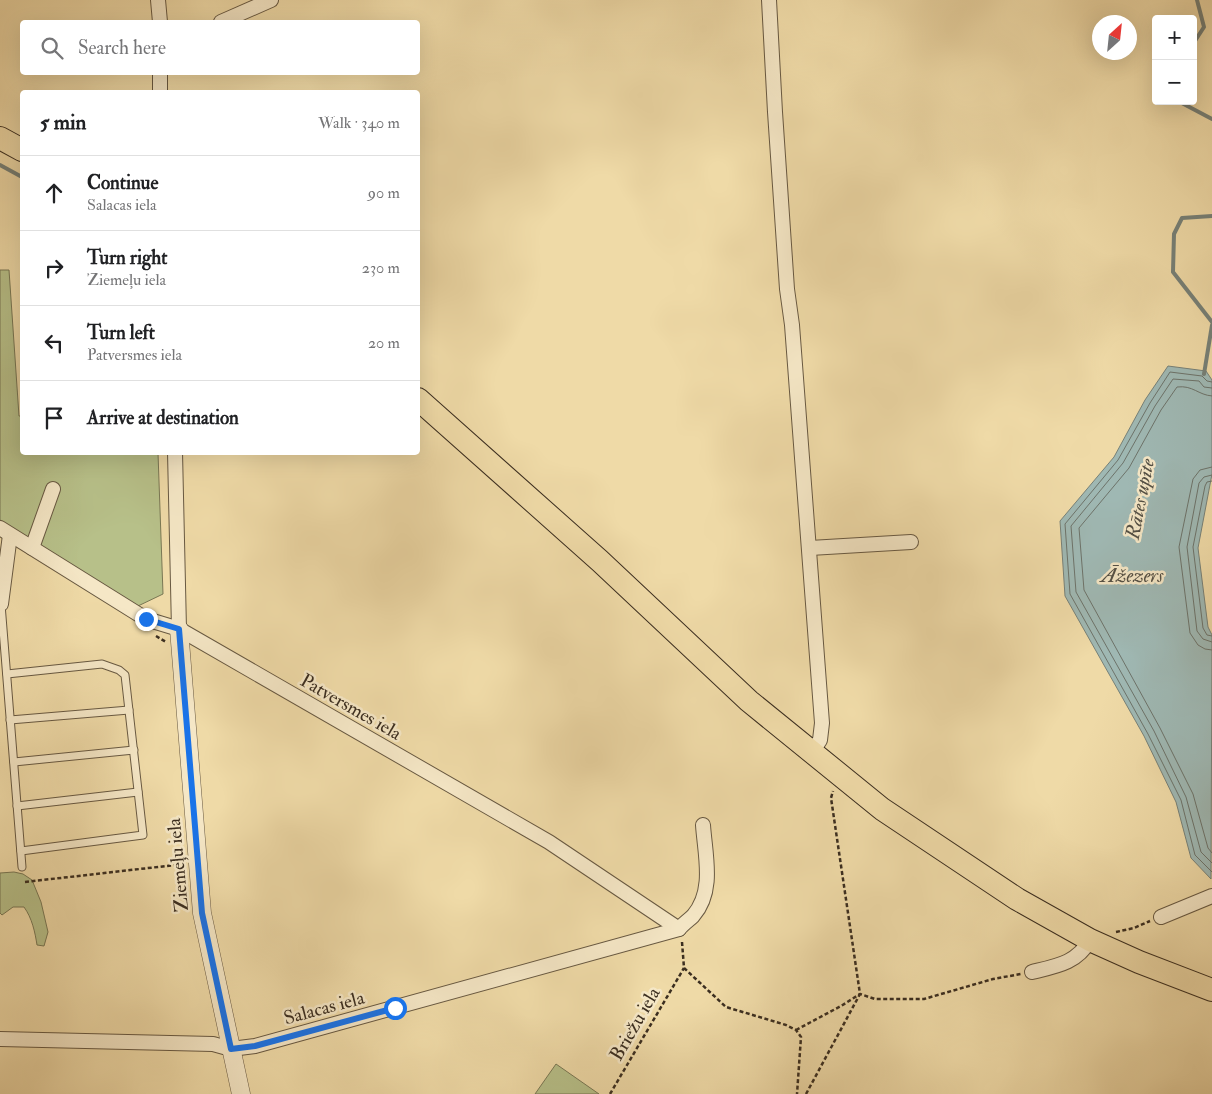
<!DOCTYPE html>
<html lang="en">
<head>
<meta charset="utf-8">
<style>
  :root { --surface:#fff; --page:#f2f2f2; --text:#202124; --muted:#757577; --line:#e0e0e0 }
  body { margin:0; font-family:"IM FELL Double Pica",serif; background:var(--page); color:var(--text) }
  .controls { position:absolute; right:15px; top:15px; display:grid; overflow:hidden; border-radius:5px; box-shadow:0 5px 20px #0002 }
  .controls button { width:45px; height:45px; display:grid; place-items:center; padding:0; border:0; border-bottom:1px solid var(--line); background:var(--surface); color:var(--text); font:25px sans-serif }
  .compass { position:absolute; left:1092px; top:15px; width:45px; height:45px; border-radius:50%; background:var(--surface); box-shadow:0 5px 20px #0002; rotate:27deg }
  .stop { position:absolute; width:15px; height:15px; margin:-11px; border:4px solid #1a73e8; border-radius:50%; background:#fff }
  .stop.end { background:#1a73e8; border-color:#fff; box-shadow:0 1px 5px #0008 }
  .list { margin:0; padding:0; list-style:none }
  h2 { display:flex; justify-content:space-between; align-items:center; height:65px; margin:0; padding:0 20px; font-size:21px }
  h2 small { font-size:16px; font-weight:400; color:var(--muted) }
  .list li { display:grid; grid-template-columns:32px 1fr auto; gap:15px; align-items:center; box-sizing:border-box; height:75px; padding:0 20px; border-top:1px solid var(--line) }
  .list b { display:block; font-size:19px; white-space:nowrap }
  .list p { margin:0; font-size:16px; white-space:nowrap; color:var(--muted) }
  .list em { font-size:16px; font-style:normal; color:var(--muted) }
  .icon { flex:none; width:28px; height:28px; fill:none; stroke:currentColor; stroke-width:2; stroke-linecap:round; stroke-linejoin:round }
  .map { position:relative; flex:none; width:1212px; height:1094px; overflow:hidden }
  .search { position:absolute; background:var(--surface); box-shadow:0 5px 20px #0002; left:20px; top:20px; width:400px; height:55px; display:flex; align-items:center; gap:12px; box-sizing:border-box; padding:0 18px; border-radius:5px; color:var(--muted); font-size:19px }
  .panel { position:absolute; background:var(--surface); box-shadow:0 5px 20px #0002; left:20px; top:90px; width:400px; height:365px; border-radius:5px }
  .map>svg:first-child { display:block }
  .green { fill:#b7c089; stroke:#797754 }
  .water { fill:#9fb8b3; stroke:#778178 }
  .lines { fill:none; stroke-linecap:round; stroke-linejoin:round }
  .shore { stroke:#6d736a; stroke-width:1 }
  .stream { stroke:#778178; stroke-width:4 }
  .service-casing { stroke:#685942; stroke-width:9 }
  .minor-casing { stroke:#685942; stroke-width:16 }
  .tertiary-casing { stroke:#685942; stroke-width:19 }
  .trunk-casing { stroke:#3b2e20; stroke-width:24 }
  .path { stroke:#3b2e20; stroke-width:2.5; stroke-dasharray:4 2.5; stroke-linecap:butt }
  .service { stroke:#f5e7c6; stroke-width:7 }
  .minor { stroke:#f5e7c6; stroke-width:14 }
  .tertiary { stroke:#f5e7c6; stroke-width:18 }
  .trunk { stroke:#efdaa7; stroke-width:22 }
  .route { stroke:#1a73e8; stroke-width:6 }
  .labels { text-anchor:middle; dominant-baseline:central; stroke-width:5; stroke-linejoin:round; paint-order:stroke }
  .street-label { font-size:19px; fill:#3b2e20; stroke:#f5e7c6 }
  .water-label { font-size:20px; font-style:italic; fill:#545045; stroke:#f5e7c6 }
</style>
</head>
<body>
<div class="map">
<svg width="1212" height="1094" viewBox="0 0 1212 1094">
  <rect width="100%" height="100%" fill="#efdaa7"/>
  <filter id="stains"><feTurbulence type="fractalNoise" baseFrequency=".004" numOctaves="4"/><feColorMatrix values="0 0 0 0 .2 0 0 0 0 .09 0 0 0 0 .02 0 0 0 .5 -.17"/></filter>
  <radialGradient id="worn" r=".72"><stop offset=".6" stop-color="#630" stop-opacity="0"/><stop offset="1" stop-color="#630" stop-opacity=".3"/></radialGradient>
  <g class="green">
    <path d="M 0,270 L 9,270 L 19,416 L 22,416 L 22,452 L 158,453 L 163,594 L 138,606 L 0,520 Z"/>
    <path d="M 14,872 L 23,874 L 32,880 L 41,902 L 48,932 L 44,946 L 37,945 C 35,932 32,918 24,907 L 13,907 L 2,915 L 0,913 L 0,873 Z"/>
    <path d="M 556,1064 L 599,1094 L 535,1094 Z"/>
  </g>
  <path class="water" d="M 1168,366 L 1206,371 L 1212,380 L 1212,474 L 1198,548 L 1208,627 L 1212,635 L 1211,879 L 1191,858 L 1176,802 L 1144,736 L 1065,596 L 1060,521 L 1114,457 L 1145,400 Z"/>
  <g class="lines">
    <g class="shore">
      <path d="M 1212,382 L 1207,381 L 1202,376 L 1170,372 L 1150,403 L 1118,460 L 1065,524 L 1070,594 L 1148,734 L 1181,800 L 1195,855 L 1212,872"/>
      <path d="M 1212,388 L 1204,387 L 1199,381 L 1173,379 L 1155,406 L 1123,463 L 1071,526 L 1076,592 L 1154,731 L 1186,797 L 1201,852 L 1212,863"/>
      <path d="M 1212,396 C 1198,395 1193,385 1177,387 L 1161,410 L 1129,468 L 1079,528 L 1084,590 L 1160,728 L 1193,794 L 1208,848 L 1212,853"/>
      <path d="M 1212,467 L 1200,470 L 1193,479 L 1179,547 L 1190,633 L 1198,645 L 1205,649 L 1212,650"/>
      <path d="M 1212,475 L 1204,477 L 1199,483 L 1187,547 L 1197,631 L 1203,639 L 1212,642"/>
      <path d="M 1212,481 L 1207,482 L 1205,486 L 1193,547 L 1203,628 L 1207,635 L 1212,636"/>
    </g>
    <g class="stream">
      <path d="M 1193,44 L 1204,27 L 1197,0"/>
      <path d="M 1178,101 L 1212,119"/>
      <path d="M 0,165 L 22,177"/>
      <path d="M 1212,216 L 1182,218 L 1174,234 L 1173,272 L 1212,322"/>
      <path d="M 1204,374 L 1212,325"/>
    </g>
    <defs>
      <g id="service">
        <path d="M 1,604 L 22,867"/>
        <path d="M 7,674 L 102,664 L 119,670 L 125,675 L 143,835 L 21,851"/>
        <path d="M 10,720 L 129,710"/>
        <path d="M 14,762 L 134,750"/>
        <path d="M 17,806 L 138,792"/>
      </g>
      <g id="minor">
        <path d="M 158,0 L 160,22"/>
        <path d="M 769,0 L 775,112 L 787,289 L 792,325 L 822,723 L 820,740 L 812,752"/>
        <path d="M 221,22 L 271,0"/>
        <path d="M 160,92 L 160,72"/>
        <path d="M 175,452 L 179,629"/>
        <path d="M 0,528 L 146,619 L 179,629 L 549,842 L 679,929"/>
        <path d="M 32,548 L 53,489"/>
        <path d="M 810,548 L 911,542"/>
        <path d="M 1,604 L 10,535"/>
        <path d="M 1161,917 L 1212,896"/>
        <path d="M 1032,972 C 1057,966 1077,963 1090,940"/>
        <path d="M 0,1039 L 213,1044 L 231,1049 L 255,1046 L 679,929 C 683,924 689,920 693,916 C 715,891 705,855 703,825"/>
      </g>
      <path id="tertiary" d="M 179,629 L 202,913 L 241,1094"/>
      <g id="trunk">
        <path d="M 0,138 L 22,150"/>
        <path d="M 418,399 L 600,561 L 749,701 L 882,809 L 1017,899 L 1090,940 L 1139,962 L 1212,990"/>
      </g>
    </defs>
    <use href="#service" class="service-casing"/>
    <use href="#minor" class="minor-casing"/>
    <use href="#tertiary" class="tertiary-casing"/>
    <use href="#trunk" class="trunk-casing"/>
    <g class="path">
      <path d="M 156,636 L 166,642"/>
      <path d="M 25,882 L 184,864"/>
      <path d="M 1116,932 L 1134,928 L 1150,921"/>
      <path d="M 682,942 L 684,968 L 726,1007 L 786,1025 L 796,1030 L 801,1037 L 797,1094"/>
      <path d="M 796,1030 L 841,1006 L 860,994 L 875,999 L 924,999 L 993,979 L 1021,974"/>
      <path d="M 610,1094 L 684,968"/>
      <path d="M 806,1094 L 860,994 L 831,798 L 833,791"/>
    </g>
    <use href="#service" class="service"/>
    <use href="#minor" class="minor"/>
    <use href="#tertiary" class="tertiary"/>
    <use href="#trunk" class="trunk"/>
  </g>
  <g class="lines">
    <path class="route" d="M 146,619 L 179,629 L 202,913 L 231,1049 L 255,1046 L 395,1008"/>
  </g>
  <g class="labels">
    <g class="street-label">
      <text transform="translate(351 707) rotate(30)">Patversmes iela</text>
      <text transform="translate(178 865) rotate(-95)">Ziemeļu iela</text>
      <text transform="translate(324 1008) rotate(-15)">Salacas iela</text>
      <text transform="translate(635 1024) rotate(-60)">Briežu iela</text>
    </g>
    <g class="water-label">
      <text transform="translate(1140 499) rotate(-79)">Rātes upīte</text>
      <text x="1132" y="575">Āžezers</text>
    </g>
  </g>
  <rect width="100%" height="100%" filter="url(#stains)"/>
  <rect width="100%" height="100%" fill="url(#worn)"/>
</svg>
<div class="controls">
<button>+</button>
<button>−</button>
</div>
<svg class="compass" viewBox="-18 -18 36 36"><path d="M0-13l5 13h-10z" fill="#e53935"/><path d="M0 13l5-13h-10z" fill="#757577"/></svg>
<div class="stop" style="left:395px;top:1008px"></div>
<div class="stop end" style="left:146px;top:619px"></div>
<div class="search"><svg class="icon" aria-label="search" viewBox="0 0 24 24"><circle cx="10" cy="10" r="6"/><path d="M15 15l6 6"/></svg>Search here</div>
<section class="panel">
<h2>5 min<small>Walk · 340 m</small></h2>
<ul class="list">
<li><svg class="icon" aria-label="ahead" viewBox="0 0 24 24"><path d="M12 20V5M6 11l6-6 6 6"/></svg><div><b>Continue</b><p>Salacas iela</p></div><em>90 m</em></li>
<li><svg class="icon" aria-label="right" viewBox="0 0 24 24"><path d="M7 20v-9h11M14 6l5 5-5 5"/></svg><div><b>Turn right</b><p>Ziemeļu iela</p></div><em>230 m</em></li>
<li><svg class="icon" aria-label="left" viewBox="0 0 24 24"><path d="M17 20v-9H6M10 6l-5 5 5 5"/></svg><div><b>Turn left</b><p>Patversmes iela</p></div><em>20 m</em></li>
<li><svg class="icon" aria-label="arrive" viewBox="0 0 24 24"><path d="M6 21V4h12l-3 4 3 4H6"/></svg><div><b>Arrive at destination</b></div></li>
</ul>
</section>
</div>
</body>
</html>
